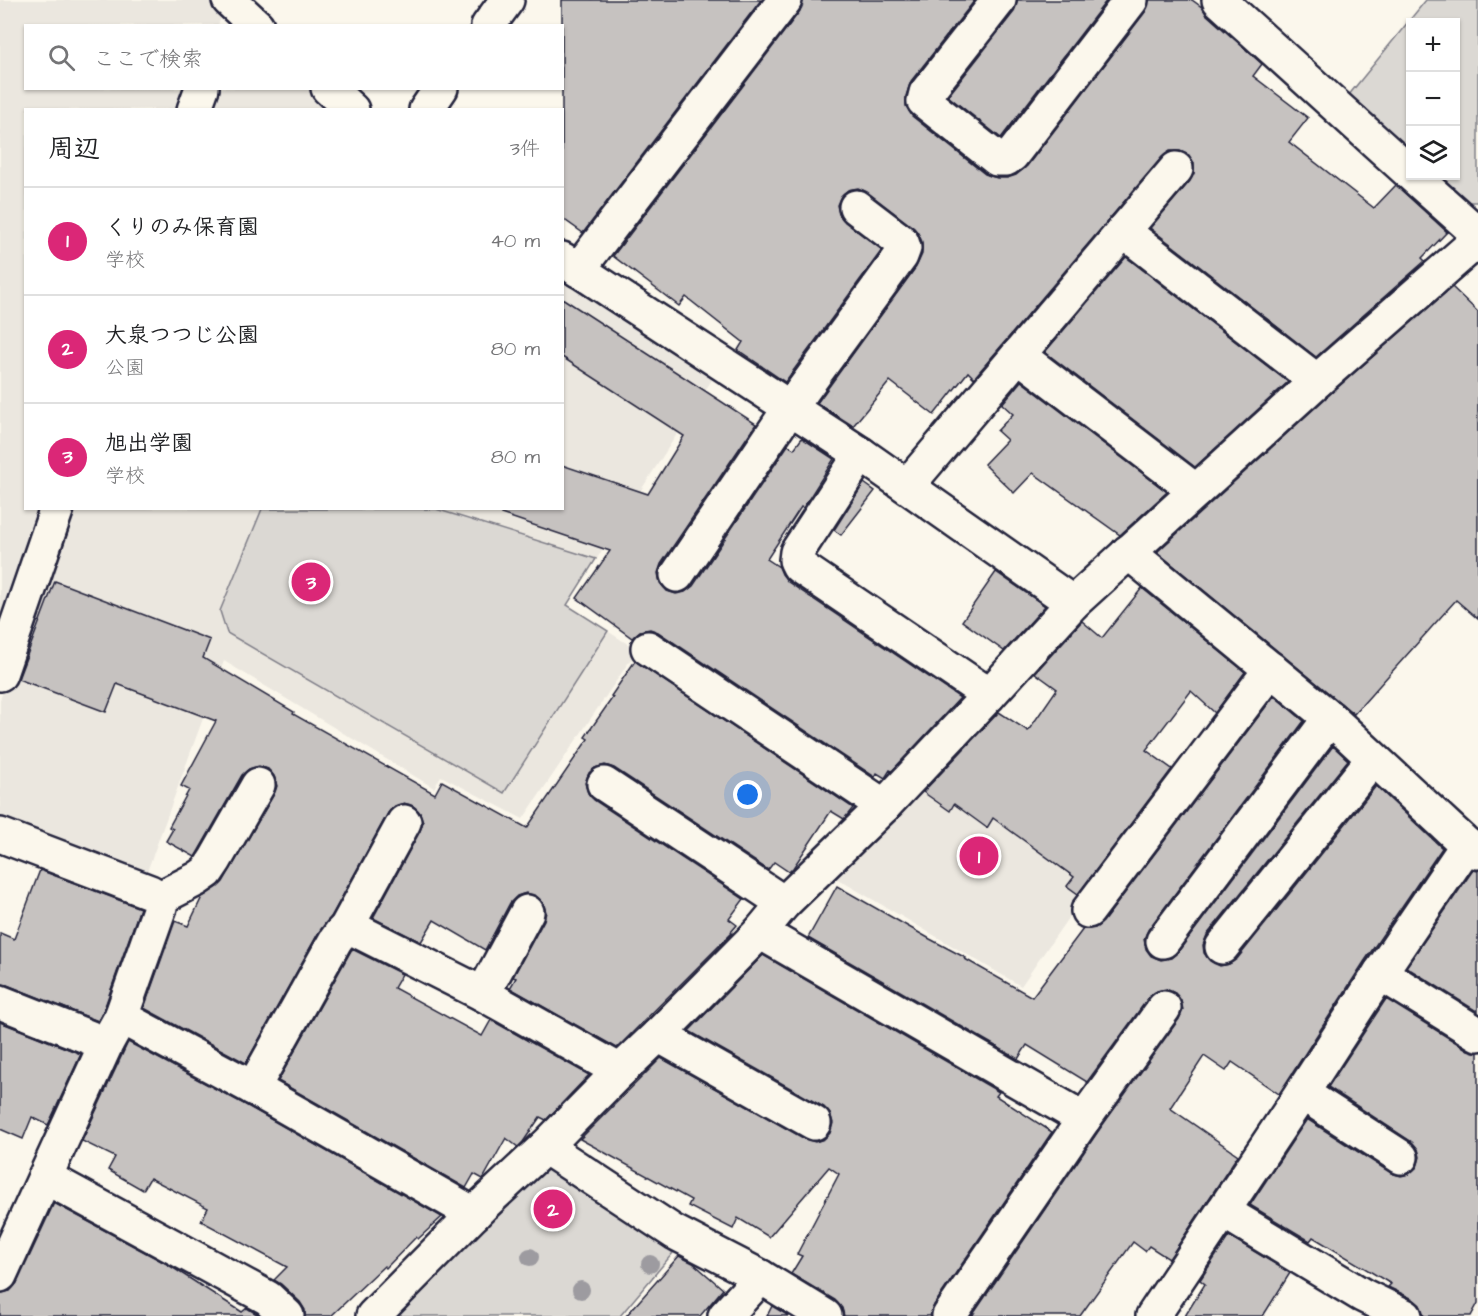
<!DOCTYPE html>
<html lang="ja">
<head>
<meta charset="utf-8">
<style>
  :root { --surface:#fff; --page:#f2f2f2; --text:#202124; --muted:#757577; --line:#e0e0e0; --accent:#db2777 }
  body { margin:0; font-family:"Architects Daughter","Klee One",sans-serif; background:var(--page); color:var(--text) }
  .controls { position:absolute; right:18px; top:18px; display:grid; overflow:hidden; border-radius:0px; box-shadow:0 2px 4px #0004 }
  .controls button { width:54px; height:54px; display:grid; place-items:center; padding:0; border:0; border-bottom:2px solid var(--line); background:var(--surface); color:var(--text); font:30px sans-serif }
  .you { position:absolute; left:748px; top:795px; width:21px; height:21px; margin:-15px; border:4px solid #fff; border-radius:50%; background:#1a73e8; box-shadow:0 0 0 9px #1a73e833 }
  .badge { display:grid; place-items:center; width:39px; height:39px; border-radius:50%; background:var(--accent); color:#fff; font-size:20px; font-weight:700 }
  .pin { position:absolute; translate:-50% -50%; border:3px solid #fff; box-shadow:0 2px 6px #0006 }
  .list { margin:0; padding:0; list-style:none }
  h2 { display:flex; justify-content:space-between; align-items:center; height:78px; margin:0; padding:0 24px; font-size:26px }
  h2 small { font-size:20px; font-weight:400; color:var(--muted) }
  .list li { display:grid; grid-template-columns:39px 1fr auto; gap:18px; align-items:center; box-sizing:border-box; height:108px; padding:0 24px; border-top:2px solid var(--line) }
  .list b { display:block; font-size:22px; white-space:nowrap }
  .list p { margin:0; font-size:20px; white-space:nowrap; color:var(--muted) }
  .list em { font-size:20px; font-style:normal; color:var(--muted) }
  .icon { flex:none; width:33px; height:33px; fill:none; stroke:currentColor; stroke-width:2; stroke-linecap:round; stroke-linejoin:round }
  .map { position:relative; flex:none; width:1478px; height:1316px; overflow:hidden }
  .search { position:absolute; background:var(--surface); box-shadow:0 2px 4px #0004; left:24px; top:24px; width:540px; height:66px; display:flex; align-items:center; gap:15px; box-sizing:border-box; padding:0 21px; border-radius:0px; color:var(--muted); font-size:22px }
  .panel { position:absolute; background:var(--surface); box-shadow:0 2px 4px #0004; left:24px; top:108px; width:540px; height:402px; border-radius:0px }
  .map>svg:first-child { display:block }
  .built { fill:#ebe7df }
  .green { fill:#dbd8d3; stroke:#7e7d87; stroke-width:1.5 }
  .building { fill:#c6c2c0; stroke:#22223b; stroke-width:1.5 }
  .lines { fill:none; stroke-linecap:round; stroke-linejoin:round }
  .minor-casing { stroke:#22223b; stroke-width:38 }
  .minor { stroke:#fbf7ec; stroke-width:33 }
  .tree { fill:#9d9ba0 }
</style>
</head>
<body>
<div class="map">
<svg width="1478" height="1316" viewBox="0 0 1478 1316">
  <rect width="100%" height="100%" fill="#fbf7ec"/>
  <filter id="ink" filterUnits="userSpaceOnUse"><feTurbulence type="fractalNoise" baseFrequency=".0167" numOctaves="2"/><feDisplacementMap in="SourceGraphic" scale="12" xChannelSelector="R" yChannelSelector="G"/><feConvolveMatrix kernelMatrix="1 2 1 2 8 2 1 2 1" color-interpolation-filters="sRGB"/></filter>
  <g filter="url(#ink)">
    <g class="built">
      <path d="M 0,0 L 216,0 L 222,15 L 218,25 L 26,26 L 26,88 L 196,89 L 188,109 L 26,110 L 26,508 L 47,509 L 0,643 Z"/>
      <path d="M 209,88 L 312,89 L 336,110 L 201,110 Z"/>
      <path d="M 563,271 L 717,372 L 567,605 L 637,650 L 523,819 L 441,776 L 434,788 L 224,661 L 145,877 L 0,820 L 0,700 L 65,509 L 562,508 Z"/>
      <path d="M 969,727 L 1124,837 L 1021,986 L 829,874 Z"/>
    </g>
    <g class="green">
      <path d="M 1426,0 L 1478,0 L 1478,202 L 1468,202 L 1438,176 L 1456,176 L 1456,22 L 1410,22 L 1410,151 L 1348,96 Z"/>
      <path d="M 262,509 L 436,509 L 596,559 L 567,605 L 608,631 L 504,793 L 227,633 L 220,611 Z"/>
      <path d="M 543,1164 L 673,1253 L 620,1316 L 387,1316 Z"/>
    </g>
    <g class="building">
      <path d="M 562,0 L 761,0 L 583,233 L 562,218 Z"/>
      <path d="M 803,0 L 975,0 L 911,81 L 906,96 L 906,106 L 912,116 L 985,174 L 997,178 L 1007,178 L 1016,175 L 1027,166 L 1146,11 L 1149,0 L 1192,0 L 1203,8 L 1206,14 L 1262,64 L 1253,76 L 1308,118 L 1289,142 L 1374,208 L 1396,185 L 1447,232 L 1422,258 L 1425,261 L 1316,357 L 1150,228 L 1190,181 L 1194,173 L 1194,163 L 1189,155 L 1180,151 L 1170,151 L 1162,157 L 974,378 L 968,372 L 934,415 L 890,381 L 853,426 L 817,403 L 916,267 L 922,254 L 922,242 L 919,235 L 914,228 L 867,192 L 858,188 L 848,190 L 841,196 L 837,205 L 839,214 L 845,222 L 882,250 L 785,382 L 738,350 L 743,342 L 686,297 L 679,306 L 613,256 L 800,11 Z"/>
      <path d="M 1017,0 L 1107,0 L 1001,138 L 948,96 L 1014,12 Z"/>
      <path d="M 1126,257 L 1288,382 L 1195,467 L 1045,352 Z"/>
      <path d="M 1452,287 L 1478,312 L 1478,619 L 1456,600 L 1354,714 L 1157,552 L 1329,395 Z"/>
      <path d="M 562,298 L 756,424 L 661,564 L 658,573 L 660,583 L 667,591 L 676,594 L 685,592 L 693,586 L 788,445 L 794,449 L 802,438 L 834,459 L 803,508 L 801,507 L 767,559 L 779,567 L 782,574 L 788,582 L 960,698 L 892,771 L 890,770 L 885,778 L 877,773 L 875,777 L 658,632 L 650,629 L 640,631 L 632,638 L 577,598 L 610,551 L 501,514 L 502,508 L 562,508 L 562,465 L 648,494 L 684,436 L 562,357 Z"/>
      <path d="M 1021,381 L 1167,492 L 1120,535 L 1033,473 L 1014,493 L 984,464 L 1007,440 L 997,431 L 1013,414 L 1002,404 Z"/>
      <path d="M 864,483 L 875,491 L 841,535 L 834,530 Z"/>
      <path d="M 996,572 L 1045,606 L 1004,651 L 962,621 Z"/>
      <path d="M 55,581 L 210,640 L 203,658 L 294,712 L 293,714 L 435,794 L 442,781 L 527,828 L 588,739 L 585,737 L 613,697 L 611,696 L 635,661 L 853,808 L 844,819 L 831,811 L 793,868 L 789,872 L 774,862 L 768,870 L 614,768 L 605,765 L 595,768 L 589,773 L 585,783 L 588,793 L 594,800 L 744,899 L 729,919 L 737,925 L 731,932 L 732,933 L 617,1048 L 510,988 L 516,978 L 513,977 L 544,920 L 546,912 L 543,903 L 536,896 L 526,893 L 517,896 L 510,903 L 485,950 L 434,920 L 421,942 L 373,918 L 420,831 L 423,822 L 420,813 L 413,806 L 404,803 L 395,806 L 388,813 L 331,917 L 319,932 L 246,1063 L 144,1008 L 175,921 L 188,926 L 202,897 L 218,887 L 223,882 L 274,794 L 277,786 L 274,776 L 268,769 L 259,766 L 249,769 L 242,775 L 195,857 L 166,841 L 173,829 L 169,827 L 189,790 L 181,786 L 216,721 L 117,684 L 106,712 L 18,679 Z"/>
      <path d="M 1142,588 L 1245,672 L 1215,713 L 1191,691 L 1146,750 L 1172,769 L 1078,894 L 1067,886 L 1074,877 L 993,818 L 987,828 L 954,804 L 950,811 L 923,792 L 999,712 L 1028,731 L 1057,689 L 1035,673 L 1082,621 L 1102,638 Z"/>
      <path d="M 1274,696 L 1304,721 L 1148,930 L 1144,939 L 1146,949 L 1151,956 L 1161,960 L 1171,958 L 1178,952 L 1333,746 L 1348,760 L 1207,935 L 1203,945 L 1204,953 L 1210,961 L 1220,966 L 1229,964 L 1237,959 L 1376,786 L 1442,848 L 1364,962 L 1279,1094 L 1232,1062 L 1226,1071 L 1204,1056 L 1170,1108 L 1238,1155 L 1169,1259 L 1149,1246 L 1145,1251 L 1133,1242 L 1080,1316 L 972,1316 L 1099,1130 L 1179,1019 L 1183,1010 L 1181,1001 L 1175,993 L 1166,989 L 1157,991 L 1149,997 L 1087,1082 L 1027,1045 L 1018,1059 L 808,938 L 837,886 L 930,939 L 966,958 L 965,959 L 1032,997 L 1083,929 L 1095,928 L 1103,922 Z"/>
      <path d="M 40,870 L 140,908 L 104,1009 L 98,1021 L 7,985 L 0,984 L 0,933 L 14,939 Z"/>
      <path d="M 1473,870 L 1478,871 L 1478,1012 L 1406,967 Z"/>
      <path d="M 352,949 L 402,974 L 394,988 L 482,1036 L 491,1020 L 589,1075 L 546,1120 L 540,1117 L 523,1142 L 518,1147 L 506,1138 L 483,1179 L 474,1174 L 466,1188 L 278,1081 Z"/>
      <path d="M 763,955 L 999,1092 L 996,1096 L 1052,1132 L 934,1305 L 930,1316 L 844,1316 L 842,1308 L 835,1300 L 791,1274 L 802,1256 L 797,1254 L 839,1174 L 829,1167 L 769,1237 L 738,1218 L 733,1229 L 688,1206 L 691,1200 L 580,1139 L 661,1058 L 805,1139 L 815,1142 L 824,1139 L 830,1133 L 833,1123 L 830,1114 L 824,1107 L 689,1031 Z"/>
      <path d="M 1386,999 L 1468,1050 L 1478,1053 L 1478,1303 L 1471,1316 L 1424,1316 L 1420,1305 L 1413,1299 L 1388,1287 L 1391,1284 L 1313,1237 L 1310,1241 L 1250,1205 L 1307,1119 L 1391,1173 L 1401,1176 L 1409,1174 L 1417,1167 L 1420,1157 L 1418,1149 L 1412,1142 L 1328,1087 Z"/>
      <path d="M 0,1022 L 81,1054 L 48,1125 L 32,1117 L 23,1139 L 0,1129 Z"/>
      <path d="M 128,1042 L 244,1104 L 442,1217 L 418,1239 L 416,1237 L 386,1268 L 384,1266 L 331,1316 L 305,1316 L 305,1310 L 300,1302 L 281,1284 L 274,1280 L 287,1267 L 201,1221 L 208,1208 L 150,1178 L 143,1190 L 108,1170 L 115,1157 L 82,1141 Z"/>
      <path d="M 54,1203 L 167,1264 L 242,1312 L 247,1308 L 260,1316 L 0,1316 L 0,1293 L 10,1291 L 17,1283 Z"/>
      <path d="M 1229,1236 L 1290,1273 L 1263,1316 L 1185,1316 L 1205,1284 L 1200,1280 Z"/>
      <path d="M 679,1256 L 693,1263 L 723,1289 L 700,1316 L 626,1316 Z"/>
      <path d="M 772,1306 L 789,1316 L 767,1316 Z"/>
    </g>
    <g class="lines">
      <defs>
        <g id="minor">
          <path d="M 229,0 L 257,26"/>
          <path d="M 999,0 L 926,93 L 924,101 L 997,159 L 1006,159 L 1012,155 L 1131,0"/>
          <path d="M 1219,0 L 1410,173"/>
          <path d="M 488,26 L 507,0"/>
          <path d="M 328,88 L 352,110"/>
          <path d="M 194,110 L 202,88"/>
          <path d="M 426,110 L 441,88"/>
          <path d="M 1413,176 L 1478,234"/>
          <path d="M 1123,231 L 1317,381"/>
          <path d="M 562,259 L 861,454 L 1073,603"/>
          <path d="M 578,270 L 785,0"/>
          <path d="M 1018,355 L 1196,491"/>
          <path d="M 861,454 L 797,552 L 796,560 L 799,566 L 989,695"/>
          <path d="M 907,486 L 1176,169"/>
          <path d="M 1128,552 L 1330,718 L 1467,845 L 1478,852"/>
          <path d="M 677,575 L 790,408 L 901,256 L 904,248 L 902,242 L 856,207"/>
          <path d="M 648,648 L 884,806"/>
          <path d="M 0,674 L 57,508"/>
          <path d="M 604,784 L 784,903"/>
          <path d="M 0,835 L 150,892 L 160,898 L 160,907 L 121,1017 L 106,1044 L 0,1275"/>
          <path d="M 160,898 L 197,879 L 207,872 L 215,860 L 258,785"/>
          <path d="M 1088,911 L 1271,669"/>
          <path d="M 346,928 L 358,931 L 483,994 L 620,1071"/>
          <path d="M 760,932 L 1084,1119 L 949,1316"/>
          <path d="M 1163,941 L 1330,718"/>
          <path d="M 1222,947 L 1373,759"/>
          <path d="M 1380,973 L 1478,1034"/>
          <path d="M 483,994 L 527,912"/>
          <path d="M 0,1002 L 106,1044"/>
          <path d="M 121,1017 L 253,1088 L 474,1214"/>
          <path d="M 658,1035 L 814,1123"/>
          <path d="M 253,1088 L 335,941 L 340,934 L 346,928 L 404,822"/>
          <path d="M 1302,1093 L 1401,1157"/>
          <path d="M 1084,1119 L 1164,1008"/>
          <path d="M 545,1147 L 674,1232 L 761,1277 L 825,1316"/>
          <path d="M 45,1177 L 268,1298 L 287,1316"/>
          <path d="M 1223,1211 L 1362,1295 L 1405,1316"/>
          <path d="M 373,1316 L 484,1204 L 545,1147 L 620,1071 L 658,1035 L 760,932 L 784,903 L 884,806 L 989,695 L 1073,603 L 1317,381 L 1478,240"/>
          <path d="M 725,1316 L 761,1277"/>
          <path d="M 1153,1316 L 1302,1093 L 1380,973 L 1467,845"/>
        </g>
      </defs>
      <use href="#minor" class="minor-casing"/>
      <use href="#minor" class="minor"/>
    </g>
    <g class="tree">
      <circle cx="530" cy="1257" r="9"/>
      <circle cx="650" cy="1264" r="9"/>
      <circle cx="581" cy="1290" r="9"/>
    </g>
  </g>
</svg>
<div class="controls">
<button>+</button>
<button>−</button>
<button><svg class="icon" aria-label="layers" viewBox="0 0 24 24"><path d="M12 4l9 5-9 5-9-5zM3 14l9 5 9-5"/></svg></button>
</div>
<div class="you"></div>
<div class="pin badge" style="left:979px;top:856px">1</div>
<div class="pin badge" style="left:553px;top:1209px">2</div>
<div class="pin badge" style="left:311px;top:582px">3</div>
<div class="search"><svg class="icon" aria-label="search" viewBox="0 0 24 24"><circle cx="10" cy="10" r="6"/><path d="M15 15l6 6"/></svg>ここで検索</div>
<section class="panel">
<h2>周辺<small>3件</small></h2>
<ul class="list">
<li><span class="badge">1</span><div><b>くりのみ保育園</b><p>学校</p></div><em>40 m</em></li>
<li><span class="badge">2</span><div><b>大泉つつじ公園</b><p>公園</p></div><em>80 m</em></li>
<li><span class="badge">3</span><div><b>旭出学園</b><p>学校</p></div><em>80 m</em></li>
</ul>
</section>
</div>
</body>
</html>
